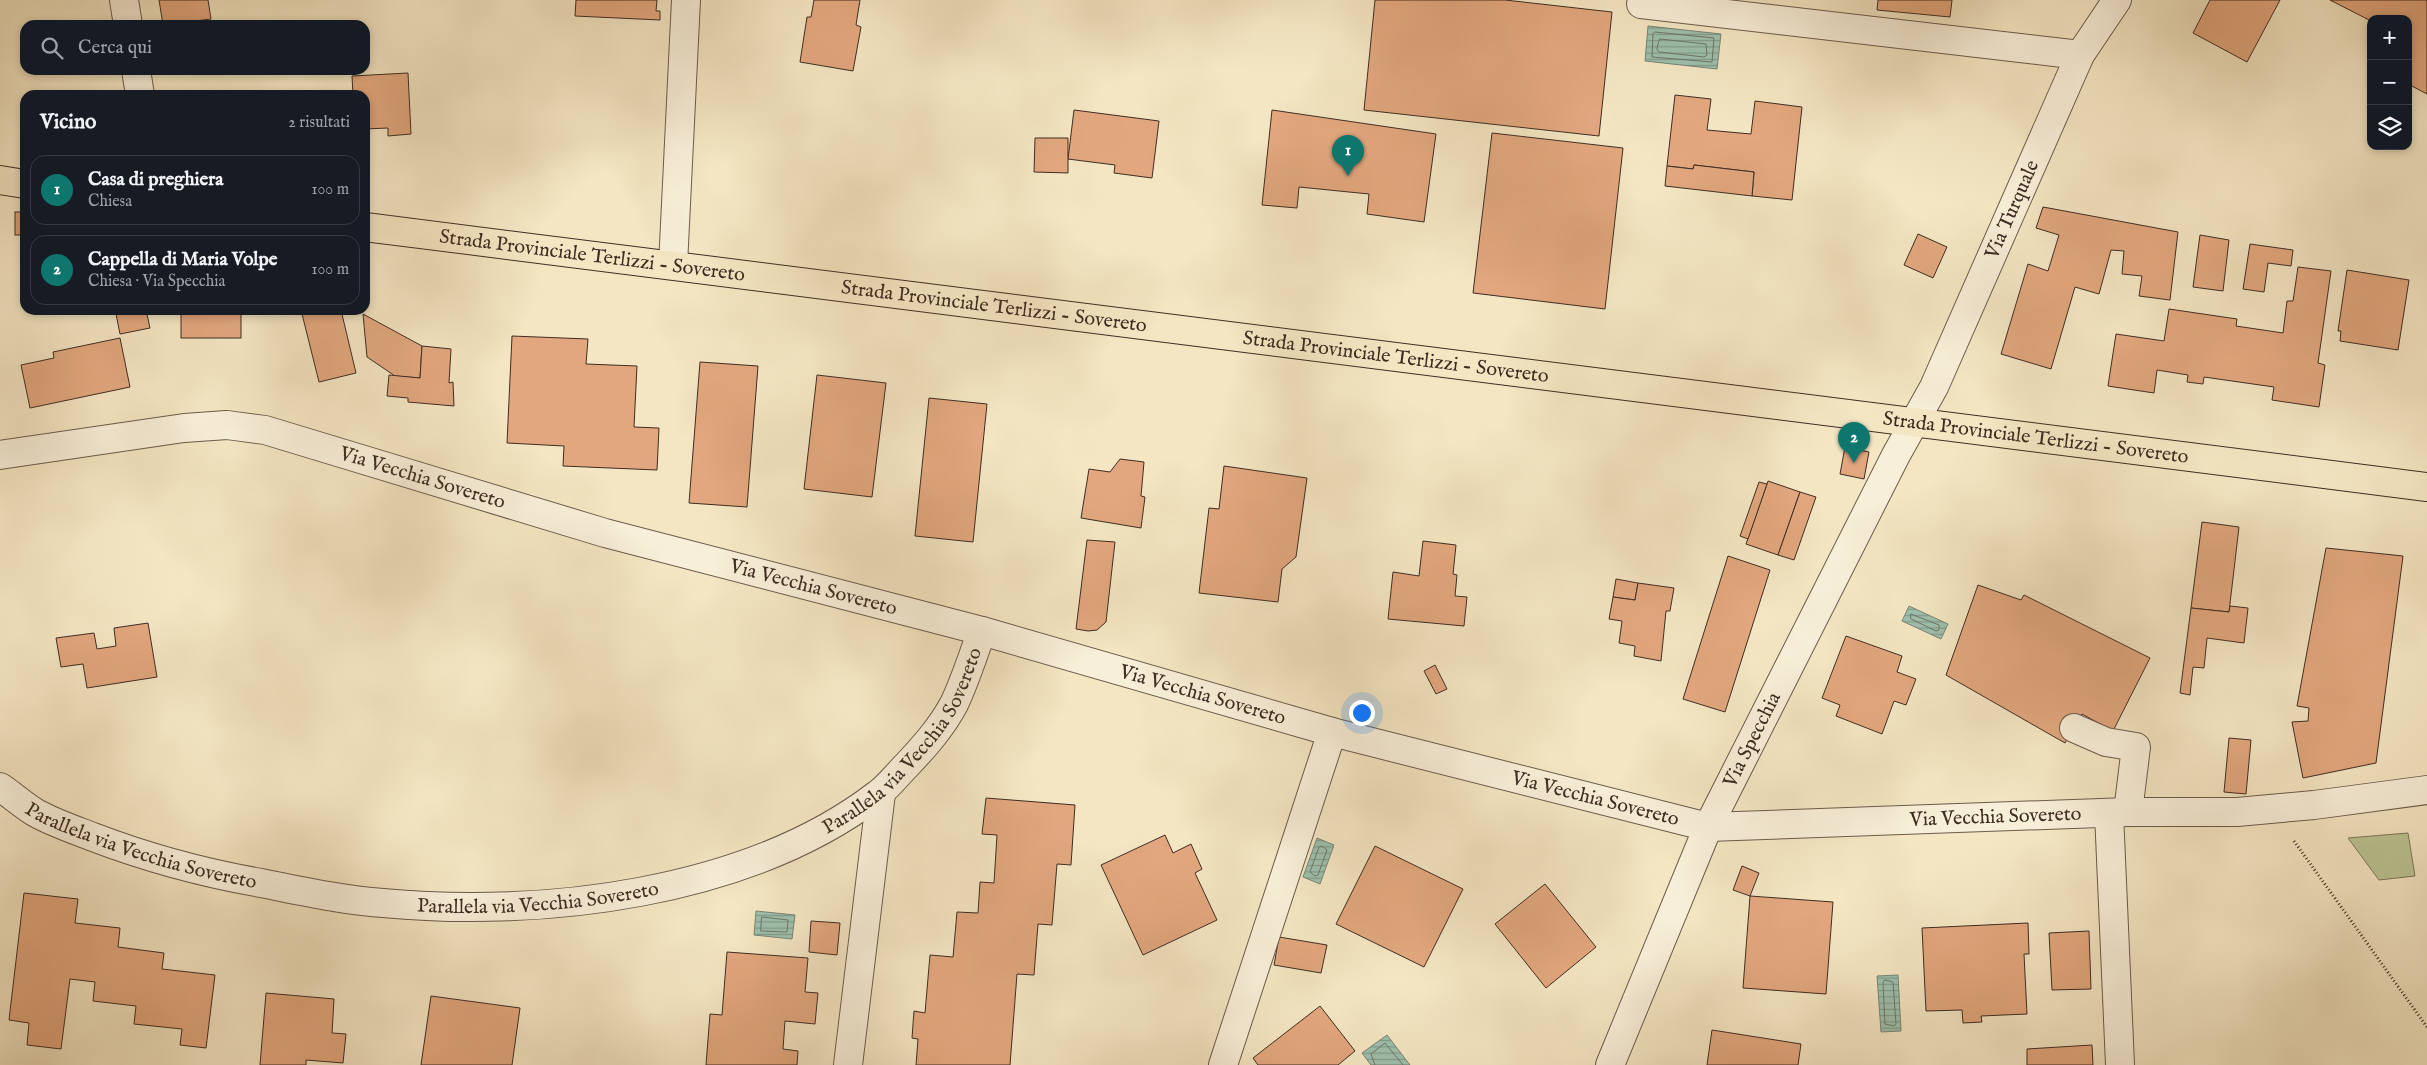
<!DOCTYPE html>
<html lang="it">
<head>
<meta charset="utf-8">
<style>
  :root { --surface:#171b24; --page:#242831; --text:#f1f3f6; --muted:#9ea1a6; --line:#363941; --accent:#0f766e }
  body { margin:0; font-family:"IM FELL English",serif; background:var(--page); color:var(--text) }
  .controls { position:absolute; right:15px; top:15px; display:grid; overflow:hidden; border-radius:10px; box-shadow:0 2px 8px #0003 }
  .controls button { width:45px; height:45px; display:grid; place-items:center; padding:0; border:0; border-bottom:1px solid var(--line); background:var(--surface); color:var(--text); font:25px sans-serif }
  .you { position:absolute; left:1361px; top:712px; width:18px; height:18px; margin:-12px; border:4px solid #fff; border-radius:50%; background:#1a73e8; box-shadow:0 0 0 8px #1a73e833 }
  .badge { display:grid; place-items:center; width:32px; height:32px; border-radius:50%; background:var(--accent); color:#fff; font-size:16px; font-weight:700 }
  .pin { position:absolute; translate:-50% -41px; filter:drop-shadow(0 1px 2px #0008) }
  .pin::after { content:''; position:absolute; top:26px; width:18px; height:15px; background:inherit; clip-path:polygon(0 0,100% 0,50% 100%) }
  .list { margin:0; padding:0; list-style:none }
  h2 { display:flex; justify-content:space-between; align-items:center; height:65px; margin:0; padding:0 20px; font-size:21px }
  h2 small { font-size:16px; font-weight:400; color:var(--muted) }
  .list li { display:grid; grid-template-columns:32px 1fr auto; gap:15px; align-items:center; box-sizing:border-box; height:70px; margin:0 10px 10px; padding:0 10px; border:1px solid var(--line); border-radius:15px }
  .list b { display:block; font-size:19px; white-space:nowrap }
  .list p { margin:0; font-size:16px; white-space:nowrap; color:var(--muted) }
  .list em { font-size:16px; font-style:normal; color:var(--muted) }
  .icon { flex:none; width:28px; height:28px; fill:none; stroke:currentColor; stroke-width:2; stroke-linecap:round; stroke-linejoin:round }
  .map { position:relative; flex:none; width:2427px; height:1065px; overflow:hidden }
  .search { position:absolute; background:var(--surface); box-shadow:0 2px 8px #0003; left:20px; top:20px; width:350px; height:55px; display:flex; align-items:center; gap:12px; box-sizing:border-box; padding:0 18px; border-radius:15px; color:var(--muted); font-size:19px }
  .panel { position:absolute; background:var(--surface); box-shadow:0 2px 8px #0003; left:20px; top:90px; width:350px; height:225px; border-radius:15px }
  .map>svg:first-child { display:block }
  .green { fill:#bdc493; stroke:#7e785b }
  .water { fill:url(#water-rules); stroke:#788576 }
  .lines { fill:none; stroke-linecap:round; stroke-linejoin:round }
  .shore { stroke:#6e7668; stroke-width:1 }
  .building { fill:#e2a77e; stroke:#3f2d23 }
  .minor-casing { stroke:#6c5b4b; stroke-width:30 }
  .major-casing { stroke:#3f2d23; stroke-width:30 }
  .path { stroke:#3f2d23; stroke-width:3; stroke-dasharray:1 2.5; stroke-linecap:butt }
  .minor { stroke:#f8efd8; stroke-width:28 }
  .major { stroke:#f4e6c3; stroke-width:28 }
  .labels { text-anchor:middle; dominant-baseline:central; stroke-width:4; stroke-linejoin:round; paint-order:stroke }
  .street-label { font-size:20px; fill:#3f2d23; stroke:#f8efd8 }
</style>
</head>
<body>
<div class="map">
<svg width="2427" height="1065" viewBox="0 0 2427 1065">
  <defs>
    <pattern id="water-rules" width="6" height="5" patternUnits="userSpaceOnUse" patternTransform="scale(1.25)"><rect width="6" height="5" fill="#9ec0ad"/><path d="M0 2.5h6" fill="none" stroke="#829c8c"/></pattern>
  </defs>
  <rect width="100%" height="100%" fill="#f4e6c3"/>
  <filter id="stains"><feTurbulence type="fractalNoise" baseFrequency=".004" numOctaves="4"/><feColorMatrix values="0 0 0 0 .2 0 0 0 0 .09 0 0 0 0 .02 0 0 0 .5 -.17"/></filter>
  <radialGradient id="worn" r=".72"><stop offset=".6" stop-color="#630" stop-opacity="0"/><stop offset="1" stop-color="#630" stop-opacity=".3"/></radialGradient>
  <path class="green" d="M 2408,833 L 2415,876 L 2379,880 L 2348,838 Z"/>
  <g class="water">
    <path d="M 1648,26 L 1721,34 L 1717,69 L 1645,61 Z"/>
    <path d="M 1909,606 L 1948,624 L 1941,639 L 1902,621 Z"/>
    <path d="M 1317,838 L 1334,845 L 1320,884 L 1303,877 Z"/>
    <path d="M 756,911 L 795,915 L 792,939 L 754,935 Z"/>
    <path d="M 1898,975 L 1901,1031 L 1881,1032 L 1877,976 Z"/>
    <path d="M 1387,1035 L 1410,1065 L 1371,1065 L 1362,1053 Z"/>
  </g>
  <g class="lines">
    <g class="shore">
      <path d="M 1655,32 L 1714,38 L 1712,62 L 1652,57 L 1653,34 Z"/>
      <path d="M 1660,39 L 1706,44 L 1707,55 L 1704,57 L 1659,52 L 1657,49 Z"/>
      <path d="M 1911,614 L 1939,625 L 1939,630 L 1936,631 L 1911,619 Z"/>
      <path d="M 1322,846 L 1327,850 L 1318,875 L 1315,876 L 1310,872 L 1319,847 Z"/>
      <path d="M 762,917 L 788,920 L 787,932 L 761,931 Z"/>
      <path d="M 1885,980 L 1893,982 L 1896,1024 L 1894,1026 L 1885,1024 L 1883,983 Z"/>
      <path d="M 1375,1065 L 1371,1054 L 1385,1043 L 1403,1065"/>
    </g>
  </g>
  <g class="building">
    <path d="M 159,0 L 208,0 L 211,19 L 163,25 Z"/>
    <path d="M 576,0 L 657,0 L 656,11 L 660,11 L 660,20 L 575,16 Z"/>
    <path d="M 814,0 L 860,0 L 856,25 L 861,27 L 853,71 L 800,62 L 807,17 L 811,17 Z"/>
    <path d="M 1375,0 L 1505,0 L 1612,12 L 1599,136 L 1364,110 Z"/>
    <path d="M 1878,0 L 1952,0 L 1950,17 L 1877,10 Z"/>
    <path d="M 2210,0 L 2280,0 L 2247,62 L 2193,33 Z"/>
    <path d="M 2330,0 L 2427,0 L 2427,94 L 2408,84 L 2408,19 L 2371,19 L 2371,21 Z"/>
    <path d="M 408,73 L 411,134 L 388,136 L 388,128 L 365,129 L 365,95 L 353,95 L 352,76 Z"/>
    <path d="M 1675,95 L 1711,99 L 1707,130 L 1751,134 L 1755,101 L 1802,107 L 1792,200 L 1752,196 L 1754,172 L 1694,165 L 1693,169 L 1667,166 Z"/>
    <path d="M 1074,110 L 1159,121 L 1152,178 L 1114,173 L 1115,165 L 1068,159 Z"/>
    <path d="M 1272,110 L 1436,134 L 1424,222 L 1367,214 L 1369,194 L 1299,187 L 1297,208 L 1262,205 Z"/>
    <path d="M 1492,133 L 1623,148 L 1605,309 L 1473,293 Z"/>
    <path d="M 1035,138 L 1068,138 L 1068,173 L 1034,172 Z"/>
    <path d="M 1694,165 L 1754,172 L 1752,196 L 1665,186 L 1667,166 L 1693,169 Z"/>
    <path d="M 2043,207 L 2178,232 L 2170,300 L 2139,296 L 2142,276 L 2122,274 L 2124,251 L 2111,250 L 2099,294 L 2075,287 L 2051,369 L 2001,354 L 2028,264 L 2048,271 L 2059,235 L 2036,228 Z"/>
    <rect x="15" y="212" width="10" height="23"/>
    <path d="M 1918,234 L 1947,247 L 1933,278 L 1904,265 Z"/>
    <path d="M 2200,235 L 2229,240 L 2223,291 L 2193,287 Z"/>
    <path d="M 2250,244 L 2293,250 L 2291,266 L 2268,263 L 2264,292 L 2243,289 Z"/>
    <path d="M 2298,267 L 2331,271 L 2318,363 L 2325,365 L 2319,407 L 2272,400 L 2274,387 L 2204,377 L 2203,384 L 2187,382 L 2188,375 L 2157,370 L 2154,393 L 2108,386 L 2116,334 L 2164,341 L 2169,309 L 2237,319 L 2236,326 L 2283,333 L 2287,301 L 2293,301 Z"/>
    <path d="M 2347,270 L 2409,280 L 2398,350 L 2340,341 L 2341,331 L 2338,331 Z"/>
    <path d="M 135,310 L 146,310 L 150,328 L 120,334 L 116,314 Z"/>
    <rect x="181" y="310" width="60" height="28"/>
    <path d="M 301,310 L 341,310 L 356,373 L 319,382 Z"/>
    <path d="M 363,314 L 422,346 L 420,378 L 395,376 L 367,357 Z"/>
    <path d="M 512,336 L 588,339 L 586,364 L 637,366 L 634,427 L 659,428 L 657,470 L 563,466 L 564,446 L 507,443 Z"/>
    <path d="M 120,338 L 130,387 L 30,408 L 21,365 L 54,358 L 53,352 Z"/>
    <path d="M 422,346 L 451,349 L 449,383 L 453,382 L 454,406 L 408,402 L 408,398 L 387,396 L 389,375 L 420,378 Z"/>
    <path d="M 700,362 L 758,366 L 747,507 L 689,503 Z"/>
    <path d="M 817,375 L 886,383 L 872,497 L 804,489 Z"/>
    <path d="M 929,398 L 987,404 L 973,542 L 915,536 Z"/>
    <path d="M 1845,447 L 1869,452 L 1864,479 L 1840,474 Z"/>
    <path d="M 1120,459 L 1144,462 L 1141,496 L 1145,497 L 1141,528 L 1081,518 L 1089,469 L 1110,472 Z"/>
    <path d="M 1224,466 L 1307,478 L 1296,557 L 1282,569 L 1278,602 L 1199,593 L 1209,508 L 1219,509 Z"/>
    <path d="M 1768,481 L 1800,492 L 1778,555 L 1746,544 Z"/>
    <path d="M 1759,482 L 1767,484 L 1748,539 L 1740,536 Z"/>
    <path d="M 1800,492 L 1816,497 L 1794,560 L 1778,555 Z"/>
    <path d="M 2202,522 L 2239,527 L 2229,612 L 2191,608 Z"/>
    <path d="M 1087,540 L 1115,542 L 1106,622 L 1097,630 L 1088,631 L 1076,629 Z"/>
    <path d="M 1423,541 L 1456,545 L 1453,574 L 1457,575 L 1455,596 L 1467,597 L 1464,626 L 1388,619 L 1393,572 L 1419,576 Z"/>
    <path d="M 2326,548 L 2403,556 L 2376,763 L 2303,778 L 2292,722 L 2308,721 L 2309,708 L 2297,706 Z"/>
    <path d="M 1728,556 L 1770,570 L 1725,712 L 1683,699 Z"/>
    <path d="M 1616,579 L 1638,583 L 1635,600 L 1613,597 Z"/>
    <path d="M 1638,583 L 1674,588 L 1670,611 L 1666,611 L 1661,661 L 1634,656 L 1635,646 L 1619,643 L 1622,621 L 1609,619 L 1613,597 L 1635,600 Z"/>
    <path d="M 1978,585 L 2021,600 L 2024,595 L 2150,658 L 2113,731 L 2082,714 L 2065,743 L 1946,675 Z"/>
    <path d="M 2230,606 L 2248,608 L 2244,643 L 2207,638 L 2204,668 L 2193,667 L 2190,695 L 2180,693 L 2191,608 L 2229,612 Z"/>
    <path d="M 148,623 L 157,677 L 87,688 L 83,664 L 61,667 L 56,638 L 94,633 L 97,649 L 116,646 L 114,628 Z"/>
    <path d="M 1846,636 L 1902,656 L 1897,672 L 1916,679 L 1906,705 L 1894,701 L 1882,734 L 1836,716 L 1840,705 L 1822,698 Z"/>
    <path d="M 1435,665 L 1447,689 L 1436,694 L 1424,671 Z"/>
    <path d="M 2229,738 L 2251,740 L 2246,794 L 2224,792 Z"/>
    <path d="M 986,798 L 1075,805 L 1071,865 L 1057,864 L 1052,925 L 1038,924 L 1034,975 L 1017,974 L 1010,1065 L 916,1065 L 918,1039 L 912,1038 L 914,1011 L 925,1013 L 930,955 L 953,957 L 957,912 L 978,913 L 980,882 L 994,883 L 997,835 L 982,834 Z"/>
    <path d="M 1165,835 L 1173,853 L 1191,844 L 1202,869 L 1195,873 L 1217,920 L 1143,955 L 1101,865 Z"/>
    <path d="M 1375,846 L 1463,889 L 1424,967 L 1336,924 Z"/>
    <path d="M 1742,866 L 1759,873 L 1750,896 L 1733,890 Z"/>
    <path d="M 1545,884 L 1596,947 L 1546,988 L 1495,924 Z"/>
    <path d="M 24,893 L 78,899 L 75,923 L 120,928 L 118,947 L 164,953 L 162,969 L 215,975 L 206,1048 L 180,1045 L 182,1029 L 134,1024 L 136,1006 L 93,1001 L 95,982 L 70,979 L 61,1049 L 27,1045 L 29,1023 L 9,1020 Z"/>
    <path d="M 1750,896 L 1833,902 L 1826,994 L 1743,988 Z"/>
    <path d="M 811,921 L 840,923 L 837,955 L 809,952 Z"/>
    <path d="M 2028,923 L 2029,954 L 2024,954 L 2027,1014 L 1981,1016 L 1982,1022 L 1963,1023 L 1962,1010 L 1926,1011 L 1922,928 Z"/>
    <path d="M 2089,931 L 2091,989 L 2052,990 L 2049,933 Z"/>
    <path d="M 1279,937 L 1327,945 L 1321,973 L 1274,965 Z"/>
    <path d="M 727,952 L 808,958 L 805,992 L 818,993 L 815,1024 L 785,1021 L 783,1049 L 798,1051 L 797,1065 L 706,1065 L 710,1014 L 722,1015 Z"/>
    <path d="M 266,993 L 334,999 L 332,1033 L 346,1034 L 343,1063 L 306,1060 L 306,1065 L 260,1065 Z"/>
    <path d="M 431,996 L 520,1008 L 512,1065 L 421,1065 Z"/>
    <path d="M 1320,1006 L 1355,1051 L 1338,1065 L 1258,1065 L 1253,1058 Z"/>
    <path d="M 1712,1030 L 1801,1044 L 1798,1065 L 1707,1065 Z"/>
    <path d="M 2092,1045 L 2093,1065 L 2027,1065 L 2027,1049 Z"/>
  </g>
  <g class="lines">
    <defs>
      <g id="minor">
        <path d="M 124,0 L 128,25"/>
        <path d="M 1641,4 L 2080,55"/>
        <path d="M 136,70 L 140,95"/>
        <path d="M 673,265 L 686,0"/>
        <path id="s1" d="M 0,455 L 184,428 L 227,425 L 265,430 L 605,533 L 982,631 L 1332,732 L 1708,827 L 2128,812 L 2237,812 L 2314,805 L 2427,790"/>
        <path d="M 2074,728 L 2106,742 L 2136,747 L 2128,812"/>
        <path id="s2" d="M 0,787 C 12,795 24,806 36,813 C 54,823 75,830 93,837 C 148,858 204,873 261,883 C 302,891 342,900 383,903 C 542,918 748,894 878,794 C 888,787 897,775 906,766 C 924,747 941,728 954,704 C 965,681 973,655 982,631"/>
        <path d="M 2109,813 L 2120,1065"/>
        <path d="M 848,1065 L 881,793"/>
        <path d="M 1223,1065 L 1332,732"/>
        <path id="s3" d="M 1610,1065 L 1708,827 L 1896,455 L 1934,387 L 2080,55 L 2117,0"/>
      </g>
      <g id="major">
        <path d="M 0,180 L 25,184"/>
        <path id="s4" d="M 365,227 L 2427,487"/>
      </g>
    </defs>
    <use href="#minor" class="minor-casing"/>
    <use href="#major" class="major-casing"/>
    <path class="path" d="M 2294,841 L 2427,1027"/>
    <use href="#minor" class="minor"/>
    <use href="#major" class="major"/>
  </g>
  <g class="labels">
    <g class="street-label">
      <text stroke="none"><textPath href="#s3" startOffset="946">Via Turquale</textPath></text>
      <text stroke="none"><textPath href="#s4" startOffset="229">Strada Provinciale Terlizzi - Sovereto</textPath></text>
      <text stroke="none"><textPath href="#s4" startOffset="634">Strada Provinciale Terlizzi - Sovereto</textPath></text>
      <text stroke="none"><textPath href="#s4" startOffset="1039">Strada Provinciale Terlizzi - Sovereto</textPath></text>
      <text stroke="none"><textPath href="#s4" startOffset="1684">Strada Provinciale Terlizzi - Sovereto</textPath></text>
      <text stroke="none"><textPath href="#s1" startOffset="432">Via Vecchia Sovereto</textPath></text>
      <text stroke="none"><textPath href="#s1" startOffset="838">Via Vecchia Sovereto</textPath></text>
      <text stroke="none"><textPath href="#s1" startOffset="1242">Via Vecchia Sovereto</textPath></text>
      <text stroke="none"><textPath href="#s2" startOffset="979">Parallela via Vecchia Sovereto</textPath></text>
      <text stroke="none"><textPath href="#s3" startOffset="355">Via Specchia</textPath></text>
      <text stroke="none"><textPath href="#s1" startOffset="1648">Via Vecchia Sovereto</textPath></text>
      <text stroke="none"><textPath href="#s1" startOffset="2052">Via Vecchia Sovereto</textPath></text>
      <text stroke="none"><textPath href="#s2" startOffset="155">Parallela via Vecchia Sovereto</textPath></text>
      <text stroke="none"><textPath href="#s2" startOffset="560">Parallela via Vecchia Sovereto</textPath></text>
    </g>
  </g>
  <rect width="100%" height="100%" filter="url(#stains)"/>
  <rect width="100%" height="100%" fill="url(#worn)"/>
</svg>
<div class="controls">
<button>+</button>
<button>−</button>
<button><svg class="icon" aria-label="layers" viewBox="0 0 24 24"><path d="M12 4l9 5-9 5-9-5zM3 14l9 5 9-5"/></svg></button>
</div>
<div class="you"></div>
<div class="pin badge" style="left:1348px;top:176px">1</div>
<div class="pin badge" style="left:1854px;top:463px">2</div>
<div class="search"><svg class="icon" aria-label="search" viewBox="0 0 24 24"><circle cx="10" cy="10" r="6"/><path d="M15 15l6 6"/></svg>Cerca qui</div>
<section class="panel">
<h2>Vicino<small>2 risultati</small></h2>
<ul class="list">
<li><span class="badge">1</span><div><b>Casa di preghiera</b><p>Chiesa</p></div><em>100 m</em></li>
<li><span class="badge">2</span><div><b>Cappella di Maria Volpe</b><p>Chiesa · Via Specchia</p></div><em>100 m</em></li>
</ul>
</section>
</div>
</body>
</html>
